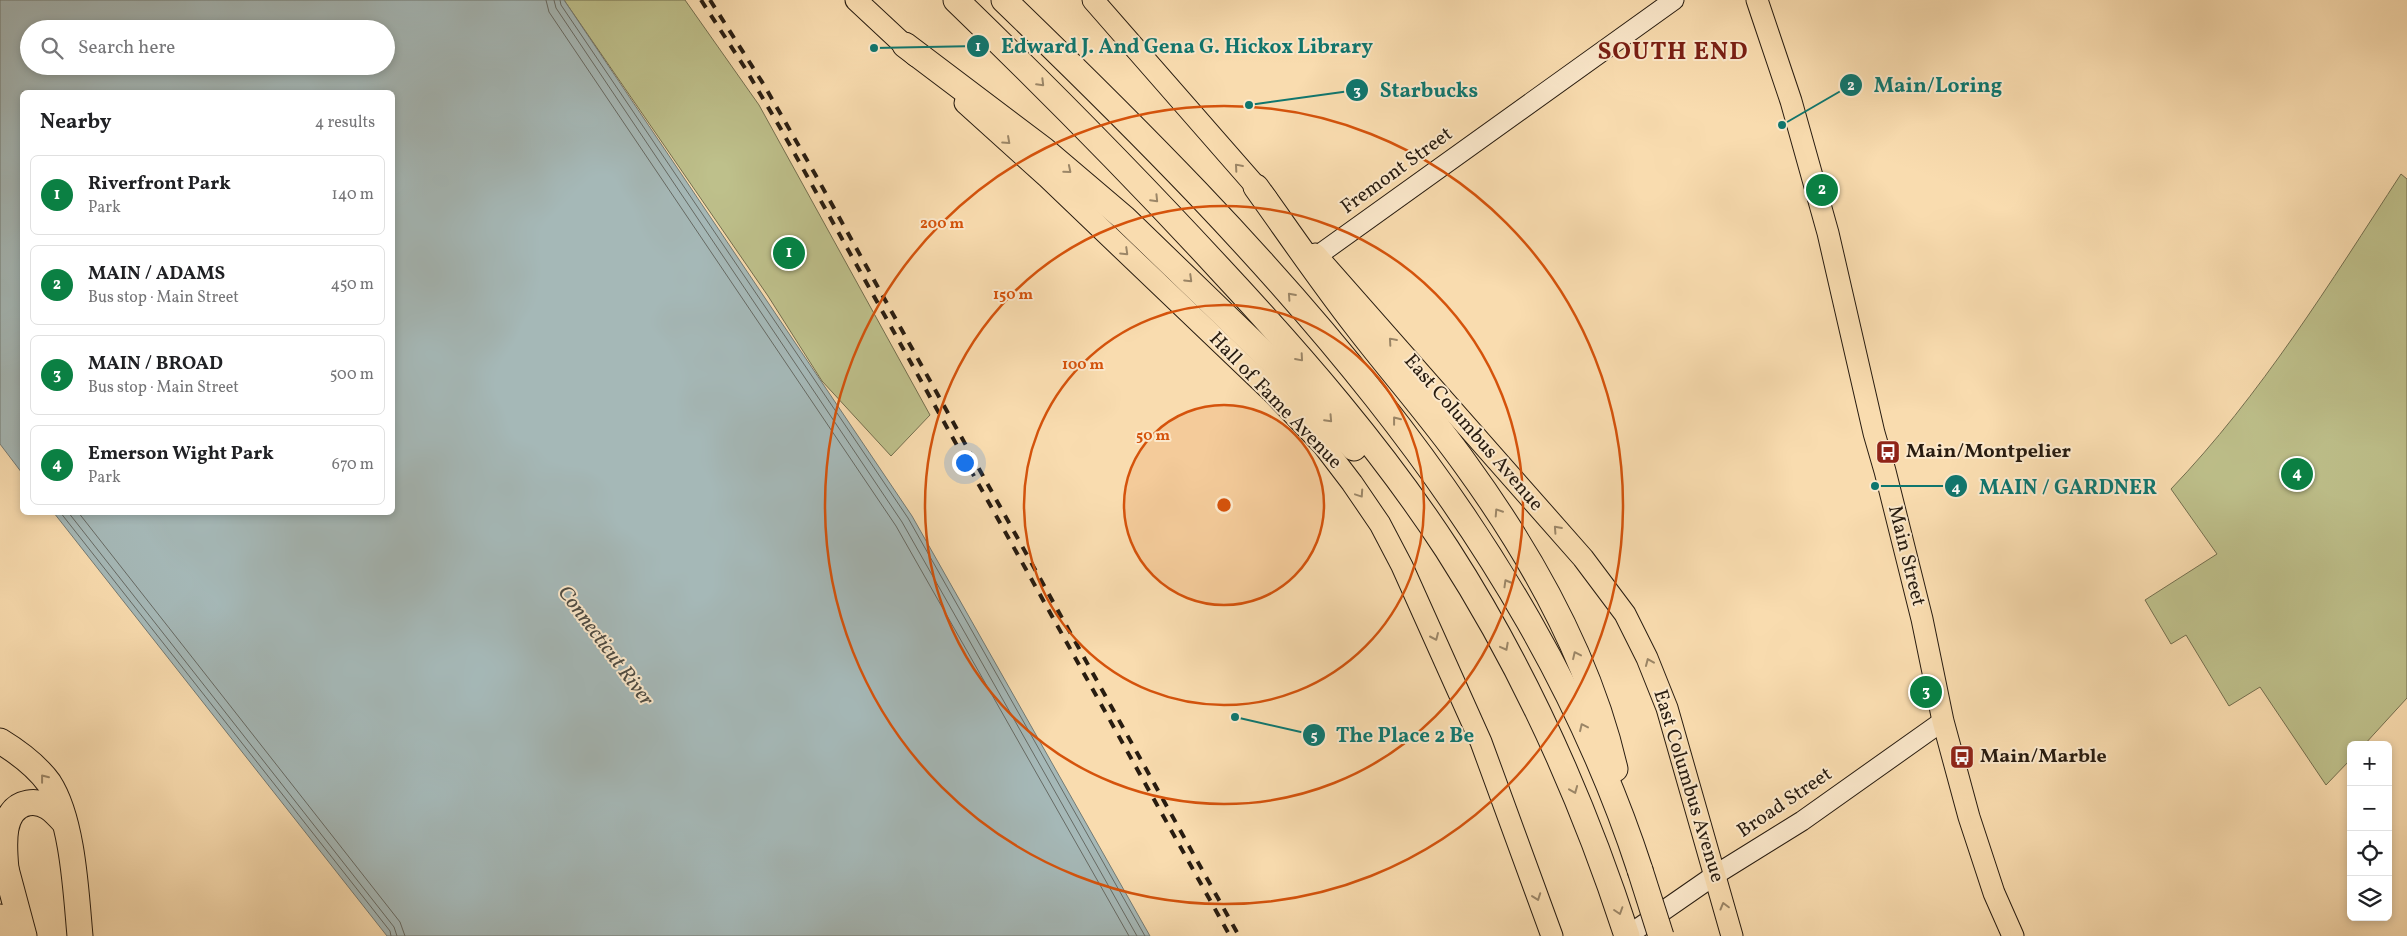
<!DOCTYPE html>
<html lang="en">
<head>
<meta charset="utf-8">
<style>
  :root { --surface:#fff; --page:#f6f6f6; --text:#202124; --muted:#757577; --line:#e0e0e0; --accent:#0b8043 }
  body { margin:0; font-family:Vollkorn,serif; background:var(--page); color:var(--text) }
  .controls { position:absolute; right:15px; bottom:15px; display:grid; overflow:hidden; border-radius:8px; box-shadow:0 2px 8px #0003 }
  .controls button { width:45px; height:45px; display:grid; place-items:center; padding:0; border:0; border-bottom:1px solid var(--line); background:var(--surface); color:var(--text); font:25px sans-serif }
  .you { position:absolute; left:964px; top:462px; width:18px; height:18px; margin:-12px; border:4px solid #fff; border-radius:50%; background:#1a73e8; box-shadow:0 0 0 8px #1a73e833 }
  .badge { display:grid; place-items:center; width:32px; height:32px; border-radius:50%; background:var(--accent); color:#fff; font-size:16px; font-weight:700 }
  .pin { position:absolute; translate:-50% -50%; border:2px solid #fff; box-shadow:0 1px 5px #0006 }
  .list { margin:0; padding:0; list-style:none }
  h2 { display:flex; justify-content:space-between; align-items:center; height:65px; margin:0; padding:0 20px; font-size:21px }
  h2 small { font-size:16px; font-weight:400; color:var(--muted) }
  .list li { display:grid; grid-template-columns:32px 1fr auto; gap:15px; align-items:center; box-sizing:border-box; height:80px; margin:0 10px 10px; padding:0 10px; border:1px solid var(--line); border-radius:8px }
  .list b { display:block; font-size:19px; white-space:nowrap }
  .list p { margin:0; font-size:16px; white-space:nowrap; color:var(--muted) }
  .list em { font-size:16px; font-style:normal; color:var(--muted) }
  .icon { flex:none; width:28px; height:28px; fill:none; stroke:currentColor; stroke-width:2; stroke-linecap:round; stroke-linejoin:round }
  .map { position:relative; flex:none; width:2407px; height:936px; overflow:hidden }
  .search { position:absolute; background:var(--surface); box-shadow:0 2px 8px #0003; left:20px; top:20px; width:375px; height:55px; display:flex; align-items:center; gap:12px; box-sizing:border-box; padding:0 18px; border-radius:28px; color:var(--muted); font-size:19px }
  .panel { position:absolute; background:var(--surface); box-shadow:0 2px 8px #0003; left:20px; top:90px; width:375px; height:425px; border-radius:8px }
  .map>svg:first-child { display:block }
  .green { fill:#bec08b; stroke:#736e4e }
  .water { fill:#a5b8b7; stroke:#737a74; fill-rule:evenodd }
  .lines { fill:none; stroke-linecap:round; stroke-linejoin:round }
  .shore { stroke:#666a64; stroke-width:1 }
  .secondary-casing { stroke:#281c10; stroke-width:21 }
  .primary-casing { stroke:#281c10; stroke-width:23 }
  .highway-casing { stroke:#281c10; stroke-width:27 }
  .secondary { stroke:#fbe8cb; stroke-width:19 }
  .primary { stroke:#f9dcaf; stroke-width:21 }
  .highway { stroke:#f9dcaf; stroke-width:25 }
  .rail { stroke:#281c10; stroke-width:4; stroke-dasharray:9 9; stroke-linecap:butt }
  .highway-bridge-casing { stroke:#281c10; stroke-width:27; stroke-linecap:butt }
  .highway-bridge { stroke:#f9dcaf; stroke-width:25 }
  .oneway { stroke:#9b8667 }
  .ring { fill:none; stroke:#d5530c; stroke-width:2.5 }
  .labels { text-anchor:middle; dominant-baseline:central; stroke-width:4; stroke-linejoin:round; paint-order:stroke }
  .street-label { font-size:20px; fill:#281c10; stroke:#fbe8cb }
  .poi-label { font-size:20px; font-weight:bold; fill:#281c10; stroke:#fbe8cb; text-anchor:start }
  .water-label { font-size:21px; font-style:italic; fill:#4e4b42; stroke:#fbe8cb }
  .district-label { font-size:25px; font-weight:bold; letter-spacing:1px; fill:#7a1f14; stroke:#fbe8cb }
  .centre { fill:#d5530c; stroke:#fbe8cb; stroke-width:2.5 }
  .ring-label { font-size:15px; text-anchor:middle; font-weight:bold; fill:#d5530c; stroke:#fbe8cb; stroke-width:4; stroke-linejoin:round; paint-order:stroke }
  .leader { fill:none; stroke:#0f766e; stroke-width:2 }
  .callout-dot { fill:#0f766e; stroke:#fbe8cb; stroke-width:2 }
  .mark-label { font-size:15px; text-anchor:middle; font-weight:bold; fill:#fff }
  .callout-label { font-size:21px; text-anchor:middle; font-weight:bold; fill:#0f766e; stroke:#fbe8cb; stroke-width:4; stroke-linejoin:round; paint-order:stroke }
</style>
</head>
<body>
<div class="map">
<svg width="2407" height="936" viewBox="0 0 2407 936">
  <rect width="100%" height="100%" fill="#f9dcaf"/>
  <filter id="stains"><feTurbulence type="fractalNoise" baseFrequency=".004" numOctaves="4"/><feColorMatrix values="0 0 0 0 .2 0 0 0 0 .09 0 0 0 0 .02 0 0 0 .5 -.17"/></filter>
  <radialGradient id="worn" r=".72"><stop offset=".6" stop-color="#630" stop-opacity="0"/><stop offset="1" stop-color="#630" stop-opacity=".3"/></radialGradient>
  <g class="green">
    <path d="M 564,0 L 685,0 L 759,105 L 930,415 L 891,456 L 822,381 L 768,296 Z"/>
    <path d="M 2401,174 L 2407,179 L 2407,698 L 2364,745 L 2351,745 L 2351,759 L 2326,785 L 2260,687 L 2229,706 L 2186,635 L 2171,644 L 2145,600 L 2217,554 L 2171,489 C 2261,395 2330,283 2401,174 Z"/>
  </g>
  <path class="water" d="M 0,0 L 564,0 L 912,516 L 1150,936 L 387,936 L 54,513 L 392,512 L 392,92 L 22,92 L 22,473 L 0,444 ZM 29,29 L 386,29 L 386,66 L 29,66 Z"/>
  <g class="lines">
    <g class="shore">
      <path d="M 546,0 L 549,12 L 896,526 L 1129,936"/>
      <path d="M 554,0 L 556,8 L 902,522 L 1137,936"/>
      <path d="M 560,0 L 561,5 L 908,518 L 1145,936"/>
      <path d="M 60,512 L 390,931 L 391,936"/>
      <path d="M 68,512 L 394,927 L 397,936"/>
      <path d="M 78,512 L 400,922 L 405,936"/>
    </g>
    <defs>
      <g id="secondary">
        <path d="M 1317,256 L 1674,0"/>
        <path d="M 1627,936 L 1715,875 L 1802,821 L 1943,721"/>
      </g>
      <g id="primary">
        <path d="M 856,0 L 916,56"/>
        <path d="M 1093,0 L 1267,199"/>
        <path d="M 1757,0 L 1791,101 L 1828,233 L 1874,433 L 1885,471 L 1922,619 L 1943,721 L 1969,817 L 1994,893 L 2013,936"/>
        <path d="M 965,103 L 1047,177 L 1274,394 L 1323,445 L 1352,483 L 1380,524 L 1402,566 L 1481,742 L 1552,936"/>
        <path d="M 1315,254 L 1583,558 L 1625,614 L 1647,658 L 1667,708 L 1732,936"/>
      </g>
      <g id="highway">
        <path d="M 956,0 C 1046,87 1134,176 1219,268 C 1301,356 1381,448 1447,549 C 1525,670 1583,800 1627,936"/>
        <path d="M 1004,0 C 1263,250 1526,520 1640,870"/>
        <path d="M 905,45 L 1044,150 L 1124,218 L 1272,361 L 1354,448"/>
        <path d="M 1256,187 C 1289,233 1321,280 1356,325 C 1392,372 1432,417 1466,465 C 1532,556 1590,659 1615,769"/>
        <path d="M 0,741 C 18,752 36,765 49,783 C 73,820 76,893 80,936"/>
        <path d="M 2,854 L 24,936"/>
        <path d="M 6,869 C 4,847 0,808 28,803 C 44,800 54,811 64,822"/>
        <path d="M 0,917 L 5,936"/>
      </g>
    </defs>
    <use href="#secondary" class="secondary-casing"/>
    <use href="#primary" class="primary-casing"/>
    <use href="#highway" class="highway-casing"/>
    <use href="#secondary" class="secondary"/>
    <use href="#primary" class="primary"/>
    <use href="#highway" class="highway"/>
    <g class="rail">
      <path d="M 701,0 L 745,68 L 782,131 L 1230,936"/>
      <path d="M 710,0 L 764,85 L 815,174 L 1239,936"/>
    </g>
    <defs>
      <path id="highway-bridge" d="M 1640,870 L 1661,936"/>
    </defs>
    <use href="#highway-bridge" class="highway-bridge-casing"/>
    <use href="#highway-bridge" class="highway-bridge"/>
  </g>
  <defs><path id="oneway-chevron" d="M-2-3.5L2.5 0L-2 3.5" fill="none" stroke-width="1.6" stroke-linecap="round" stroke-linejoin="round" transform="scale(1.25)"/></defs>
  <g class="oneway">
    <use href="#oneway-chevron" transform="translate(1041 83) rotate(45)"/>
    <use href="#oneway-chevron" transform="translate(1007 141) rotate(42)"/>
    <use href="#oneway-chevron" transform="translate(1238 167) rotate(-131)"/>
    <use href="#oneway-chevron" transform="translate(1068 170) rotate(40)"/>
    <use href="#oneway-chevron" transform="translate(1155 199) rotate(46)"/>
    <use href="#oneway-chevron" transform="translate(1125 252) rotate(44)"/>
    <use href="#oneway-chevron" transform="translate(1189 279) rotate(44)"/>
    <use href="#oneway-chevron" transform="translate(1291 296) rotate(-132)"/>
    <use href="#oneway-chevron" transform="translate(1392 341) rotate(-131)"/>
    <use href="#oneway-chevron" transform="translate(1300 358) rotate(49)"/>
    <use href="#oneway-chevron" transform="translate(1329 419) rotate(47)"/>
    <use href="#oneway-chevron" transform="translate(1396 420) rotate(-128)"/>
    <use href="#oneway-chevron" transform="translate(1360 494) rotate(56)"/>
    <use href="#oneway-chevron" transform="translate(1498 512) rotate(-123)"/>
    <use href="#oneway-chevron" transform="translate(1557 529) rotate(-132)"/>
    <use href="#oneway-chevron" transform="translate(1507 583) rotate(-120)"/>
    <use href="#oneway-chevron" transform="translate(1435 637) rotate(66)"/>
    <use href="#oneway-chevron" transform="translate(1505 647) rotate(62)"/>
    <use href="#oneway-chevron" transform="translate(1576 655) rotate(-115)"/>
    <use href="#oneway-chevron" transform="translate(1649 662) rotate(-113)"/>
    <use href="#oneway-chevron" transform="translate(1583 727) rotate(-115)"/>
    <use href="#oneway-chevron" transform="translate(44 778) rotate(-128)"/>
    <use href="#oneway-chevron" transform="translate(1574 790) rotate(68)"/>
    <use href="#oneway-chevron" transform="translate(1537 897) rotate(70)"/>
    <use href="#oneway-chevron" transform="translate(1724 906) rotate(-105)"/>
    <use href="#oneway-chevron" transform="translate(1619 911) rotate(72)"/>
  </g>
  <circle cx="1224" cy="505" r="100" fill="#d5530c" fill-opacity=".12"/>
  <g class="ring">
    <circle cx="1224" cy="505" r="100"/>
    <circle cx="1224" cy="505" r="200"/>
    <circle cx="1224" cy="505" r="299"/>
    <circle cx="1224" cy="505" r="399"/>
  </g>
  <defs>
    <symbol id="bus-square" viewBox="-11 -11 22 22"><rect x="-9" y="-9" width="18" height="18" rx="4" fill="#8f2418" stroke="#fbe8cb"/><path d="M-5-6H5V4H4V6H2V4H-2V6H-4V4H-5ZM-3.5-4V0h7V-4ZM-3.5 1.2v1.5H-2V1.2ZM2 1.2v1.5H3.5V1.2Z" fill="#fff"/></symbol>
  </defs>
  <g fill-rule="evenodd">
    <use href="#bus-square" x="1874" y="438" width="28" height="28"/>
    <use href="#bus-square" x="1948" y="743" width="28" height="28"/>
  </g>
  <g class="labels">
    <g class="street-label">
      <text transform="translate(1397 171) rotate(-36)">Fremont Street</text>
      <text transform="translate(1275 401) rotate(46)">Hall of Fame Avenue</text>
      <text transform="translate(1473 433) rotate(49)">East Columbus Avenue</text>
      <text transform="translate(1906 556) rotate(76)">Main Street</text>
      <text transform="translate(1688 786) rotate(73)">East Columbus Avenue</text>
      <text transform="translate(1785 803) rotate(-34)">Broad Street</text>
    </g>
    <g class="poi-label">
      <text x="1906" y="452">Main/Montpelier</text>
      <text x="1980" y="757">Main/Marble</text>
    </g>
    <g class="water-label">
      <text transform="translate(605 646) rotate(53)">Connecticut River</text>
    </g>
    <g class="district-label">
      <text x="1673" y="52">SOUTH END</text>
    </g>
  </g>
  <circle cx="1224" cy="505" r="8" class="centre"/>
  <g class="ring-label">
    <text x="942" y="228">200 m</text>
    <text x="1013" y="299">150 m</text>
    <text x="1083" y="369">100 m</text>
    <text x="1153" y="440">50 m</text>
  </g>
  <path class="leader" d="M874 48L978 46M1782 125L1851 85M1249 105L1357 90M1875 486L1956 486M1235 717L1314 735"/>
  <g class="callout-dot">
    <circle cx="874" cy="48" r="5"/>
    <circle cx="1782" cy="125" r="5"/>
    <circle cx="1249" cy="105" r="5"/>
    <circle cx="1875" cy="486" r="5"/>
    <circle cx="1235" cy="717" r="5"/>
    <circle cx="978" cy="46" r="12"/>
    <circle cx="1851" cy="85" r="12"/>
    <circle cx="1357" cy="90" r="12"/>
    <circle cx="1956" cy="486" r="12"/>
    <circle cx="1314" cy="735" r="12"/>
  </g>
  <g class="mark-label">
    <text x="978" y="51">1</text>
    <text x="1851" y="90">2</text>
    <text x="1357" y="95">3</text>
    <text x="1956" y="492">4</text>
    <text x="1314" y="740">5</text>
  </g>
  <g class="callout-label">
    <text x="1187" y="53">Edward J. And Gena G. Hickox Library</text>
    <text x="1938" y="92">Main/Loring</text>
    <text x="1429" y="97">Starbucks</text>
    <text x="2068" y="494">MAIN / GARDNER</text>
    <text x="1405" y="742">The Place 2 Be</text>
  </g>
  <rect width="100%" height="100%" filter="url(#stains)"/>
  <rect width="100%" height="100%" fill="url(#worn)"/>
</svg>
<div class="controls">
<button>+</button>
<button>−</button>
<button><svg class="icon" aria-label="locate" viewBox="0 0 24 24"><circle cx="12" cy="12" r="6"/><path d="M12 2v4M12 18v4M2 12h4M18 12h4"/></svg></button>
<button><svg class="icon" aria-label="layers" viewBox="0 0 24 24"><path d="M12 4l9 5-9 5-9-5zM3 14l9 5 9-5"/></svg></button>
</div>
<div class="you"></div>
<div class="pin badge" style="left:789px;top:253px">1</div>
<div class="pin badge" style="left:1822px;top:190px">2</div>
<div class="pin badge" style="left:1926px;top:692px">3</div>
<div class="pin badge" style="left:2297px;top:474px">4</div>
<div class="search"><svg class="icon" aria-label="search" viewBox="0 0 24 24"><circle cx="10" cy="10" r="6"/><path d="M15 15l6 6"/></svg>Search here</div>
<section class="panel">
<h2>Nearby<small>4 results</small></h2>
<ul class="list">
<li><span class="badge">1</span><div><b>Riverfront Park</b><p>Park</p></div><em>140 m</em></li>
<li><span class="badge">2</span><div><b>MAIN / ADAMS</b><p>Bus stop · Main Street</p></div><em>450 m</em></li>
<li><span class="badge">3</span><div><b>MAIN / BROAD</b><p>Bus stop · Main Street</p></div><em>500 m</em></li>
<li><span class="badge">4</span><div><b>Emerson Wight Park</b><p>Park</p></div><em>670 m</em></li>
</ul>
</section>
</div>
</body>
</html>
